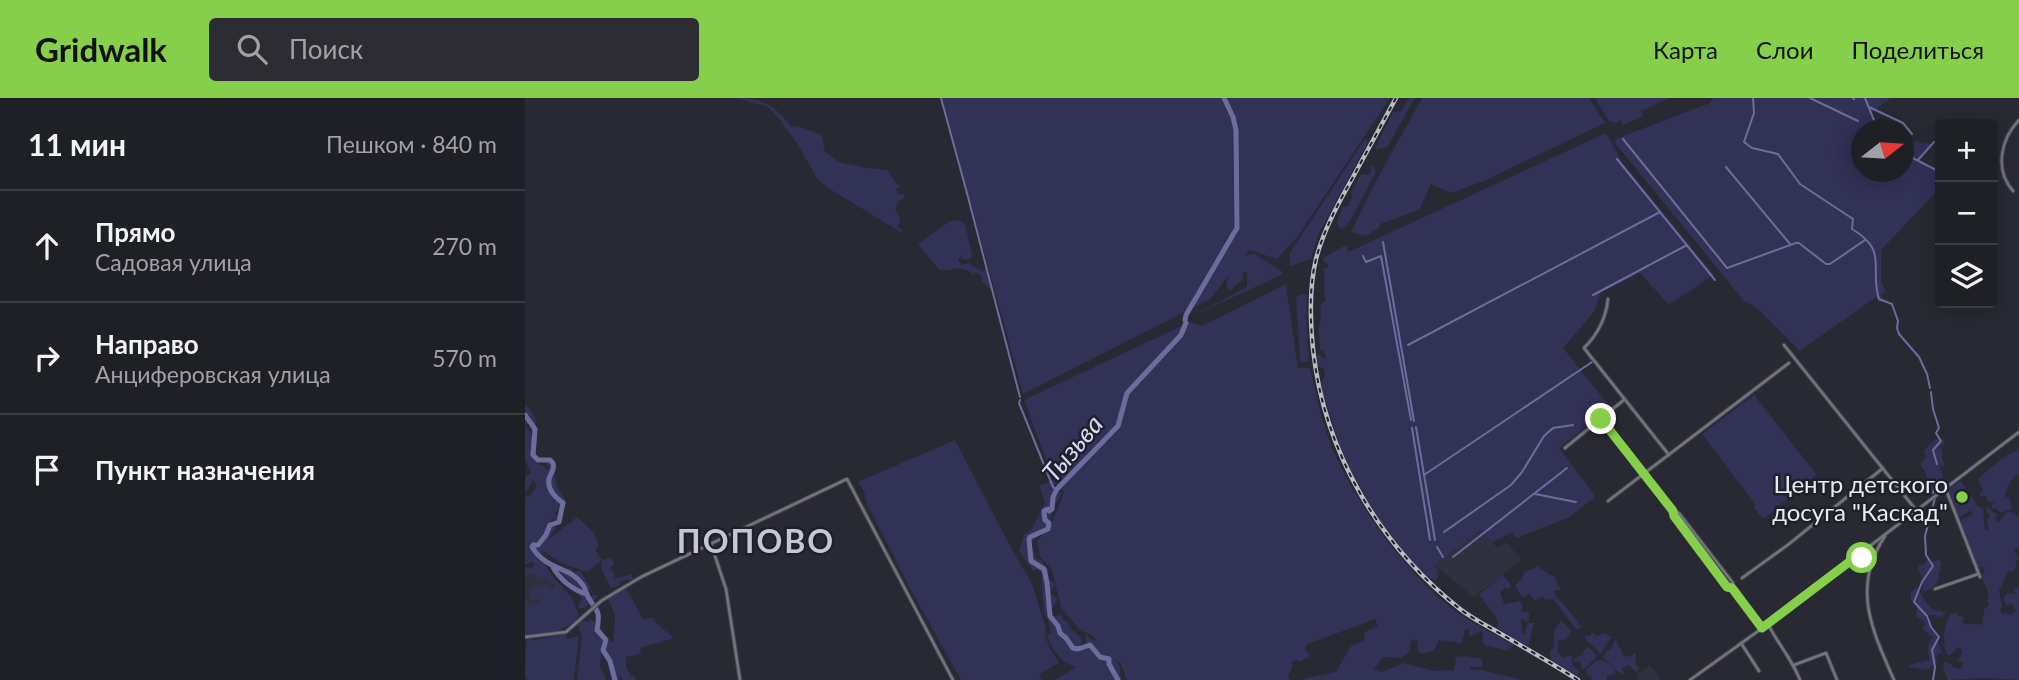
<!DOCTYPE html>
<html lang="ru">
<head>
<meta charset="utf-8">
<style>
  :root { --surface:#1f1f26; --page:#2c2c32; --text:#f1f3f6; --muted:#a1a2a7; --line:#3c3d43; --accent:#86cf4b }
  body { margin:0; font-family:Lato,sans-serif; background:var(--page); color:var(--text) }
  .controls { position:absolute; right:21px; top:21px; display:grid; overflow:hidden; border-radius:7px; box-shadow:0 4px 18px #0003 }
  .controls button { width:63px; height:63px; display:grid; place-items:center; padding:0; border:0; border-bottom:2px solid var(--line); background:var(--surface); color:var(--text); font:35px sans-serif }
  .compass { position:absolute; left:1326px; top:21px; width:63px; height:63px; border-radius:50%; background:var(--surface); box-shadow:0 4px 18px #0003; rotate:73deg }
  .stop { position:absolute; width:21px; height:21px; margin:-16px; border:5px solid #86cf4b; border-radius:50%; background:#fff }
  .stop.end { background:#86cf4b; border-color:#fff; box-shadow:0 2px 7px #0008 }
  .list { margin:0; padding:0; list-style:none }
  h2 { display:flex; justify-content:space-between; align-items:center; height:91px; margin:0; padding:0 28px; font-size:30px }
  h2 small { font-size:23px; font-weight:400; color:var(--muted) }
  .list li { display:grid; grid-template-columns:46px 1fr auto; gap:21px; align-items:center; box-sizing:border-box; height:112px; padding:0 28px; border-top:2px solid var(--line) }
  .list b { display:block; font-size:26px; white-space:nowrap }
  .list p { margin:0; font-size:23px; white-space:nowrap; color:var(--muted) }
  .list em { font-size:23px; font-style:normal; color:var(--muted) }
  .icon { flex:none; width:38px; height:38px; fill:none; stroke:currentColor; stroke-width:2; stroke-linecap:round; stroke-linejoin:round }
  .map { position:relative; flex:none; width:1494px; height:582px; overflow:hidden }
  header { display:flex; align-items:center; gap:42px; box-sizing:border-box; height:98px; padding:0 35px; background:var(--accent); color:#111 }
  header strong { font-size:33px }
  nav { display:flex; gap:38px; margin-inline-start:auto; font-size:24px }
  .search { width:490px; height:63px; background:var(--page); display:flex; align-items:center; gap:18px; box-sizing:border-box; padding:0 24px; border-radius:7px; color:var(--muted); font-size:26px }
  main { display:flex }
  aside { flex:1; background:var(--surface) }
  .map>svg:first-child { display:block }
  .built { fill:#303040 }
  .green { fill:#323156 }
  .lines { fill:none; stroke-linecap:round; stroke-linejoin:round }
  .stream { stroke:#6c6d9c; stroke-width:2 }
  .river { stroke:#6c6d9c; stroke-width:5 }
  .street-casing { stroke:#46464d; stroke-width:4.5 }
  .street { stroke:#747480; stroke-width:2.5 }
  .rail-casing { stroke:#bbbbc3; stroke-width:4.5 }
  .rail { stroke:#1f2029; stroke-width:2; stroke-dasharray:5; stroke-linecap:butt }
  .route { stroke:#86cf4b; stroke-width:9 }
  .poi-dot { fill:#86cf4b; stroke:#1f2029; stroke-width:2.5 }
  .labels { text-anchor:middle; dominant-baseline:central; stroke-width:5; stroke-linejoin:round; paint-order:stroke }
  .poi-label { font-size:24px; fill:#e9e9f0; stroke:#1f2029; text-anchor:end }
  .water-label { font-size:26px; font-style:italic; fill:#d8d9f8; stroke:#1f2029 }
  .district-label { font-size:32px; font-weight:bold; letter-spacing:2px; fill:#c6c7d3; stroke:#1f2029 }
</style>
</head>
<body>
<header>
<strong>Gridwalk</strong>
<div class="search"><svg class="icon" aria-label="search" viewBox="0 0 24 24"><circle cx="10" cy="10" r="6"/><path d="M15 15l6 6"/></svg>Поиск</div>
<nav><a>Карта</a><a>Слои</a><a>Поделиться</a></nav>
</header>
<main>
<aside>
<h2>11 мин<small>Пешком · 840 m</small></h2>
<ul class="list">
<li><svg class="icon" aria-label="ahead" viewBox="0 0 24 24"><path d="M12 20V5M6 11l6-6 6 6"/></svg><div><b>Прямо</b><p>Садовая улица</p></div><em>270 m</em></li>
<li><svg class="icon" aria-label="right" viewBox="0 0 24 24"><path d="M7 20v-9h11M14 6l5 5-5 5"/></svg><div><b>Направо</b><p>Анциферовская улица</p></div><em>570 m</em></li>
<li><svg class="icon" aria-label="arrive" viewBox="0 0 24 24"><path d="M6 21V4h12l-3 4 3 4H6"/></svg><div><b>Пункт назначения</b></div></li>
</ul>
</aside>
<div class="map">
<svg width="1494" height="582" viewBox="0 0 1494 582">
  <rect width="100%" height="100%" fill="#292933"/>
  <g class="built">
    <path d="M 956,430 L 972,450 L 981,444 L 997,462 L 948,499 L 910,467 Z"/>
    <path d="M 0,470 L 8,471 L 9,478 L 22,480 L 26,484 L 29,490 L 25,492 L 22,487 L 10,490 L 14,506 L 0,509 Z"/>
    <path d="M 1125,567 L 1136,582 L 1113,582 L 1113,576 Z"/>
  </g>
  <g class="green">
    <path d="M 212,0 C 239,0 251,8 266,29 L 273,28 L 297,37 L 300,54 L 314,64 L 342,70 L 362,72 L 371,85 L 375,88 L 374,90 L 371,91 L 373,96 L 379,96 L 379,100 L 374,103 L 370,112 L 374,117 L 375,123 L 372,128 L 377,132 L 377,135 L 308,93 L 293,82 L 273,47 L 253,19 L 243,9 Z"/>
    <path d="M 417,0 L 865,0 L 773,138 L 752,161 L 724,152 L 720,157 L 730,156 L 758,174 L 756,177 L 667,218 L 722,189 L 722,174 L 718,175 L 718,182 L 705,192 L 703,191 L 701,186 L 704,177 L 685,201 L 498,296 Z"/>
    <path d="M 884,0 L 890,0 L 862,49 L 851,52 L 850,51 L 868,14 L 876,13 Z"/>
    <path d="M 897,0 L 1064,0 L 1080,25 L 959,83 L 926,95 L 906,86 L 894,112 L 855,126 L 854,130 L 841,138 L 826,134 L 849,87 Z"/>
    <path d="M 1070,0 L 1144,0 L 1116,13 L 1118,18 L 1098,27 L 1096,22 L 1090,25 L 1084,23 Z"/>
    <path d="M 1188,0 L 1366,0 L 1344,17 L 1354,31 L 1336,32 L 1336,74 L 1378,74 L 1379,42 L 1407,46 L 1392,63 L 1415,76 L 1415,90 L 1356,152 L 1356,185 L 1361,193 L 1356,197 L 1359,202 L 1354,204 L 1351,199 L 1275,253 L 1231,209 L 1219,203 L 1090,45 L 1093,40 L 1185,5 Z"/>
    <path d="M 1081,35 L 1097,64 L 1189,177 L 1144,207 L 1115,175 L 1076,195 L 1069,214 L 1038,250 L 1085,309 L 1034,350 L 1069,396 L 1068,401 L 1043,420 L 991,440 L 988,434 L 967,444 L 956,431 L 910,467 L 914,474 L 913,480 L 910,482 L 906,481 C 845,432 814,359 796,285 C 800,280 801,275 798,270 L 792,268 L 792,257 L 795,256 L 798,261 L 801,260 L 799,253 L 795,251 L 793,230 L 795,227 L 796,206 L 800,203 L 799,170 L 803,170 L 803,166 L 798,163 L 798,160 L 819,148 L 822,149 L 823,154 Z"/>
    <path d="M 840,41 L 843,44 L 793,137 L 786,161 L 766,168 L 764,156 Z"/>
    <path d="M 847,67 L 850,70 L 850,76 L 825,123 L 817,131 L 814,130 L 812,123 L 818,109 L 823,108 L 828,97 L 826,95 L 836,76 L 845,77 Z"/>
    <path d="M 435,122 L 440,126 L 447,158 L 445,161 L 437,161 L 436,157 L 433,162 L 437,167 L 443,165 L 458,174 L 460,171 L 460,161 L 467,193 L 457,183 L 456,178 L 451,174 L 449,177 C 431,164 431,175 414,172 L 393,146 L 425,123 Z"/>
    <path d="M 761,186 L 773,270 L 785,270 C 791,294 795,319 804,342 C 826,400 880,474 929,512 C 948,526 969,536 989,547 L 982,553 L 960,547 L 958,545 L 958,536 L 956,533 L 944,539 L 944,531 L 940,532 L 937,545 L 914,542 L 909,553 L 897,556 L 893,553 L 892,543 L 888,541 L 885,545 L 885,553 L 876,560 L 858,559 L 848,572 L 857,574 L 879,565 L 910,573 L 929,572 L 931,559 L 937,558 L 957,561 L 957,569 L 946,569 L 945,572 L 956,572 L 998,582 L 774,582 L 811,574 L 826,548 L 840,542 L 839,534 L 853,528 L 850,521 L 783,546 L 780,551 L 785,558 L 774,564 L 772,562 L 767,564 L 767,571 L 763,577 L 765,582 L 602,582 L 596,566 L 590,561 L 595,570 L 596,582 L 530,582 L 551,569 C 533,562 530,555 522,538 L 526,535 L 523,521 L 519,515 L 516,474 L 512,471 L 508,473 L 494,453 L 499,437 L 507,431 L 520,404 L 514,388 L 529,382 L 530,385 L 530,392 L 537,396 L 528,410 L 524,430 L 505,445 L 512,461 L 516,462 L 523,472 L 524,482 L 530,486 L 525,495 L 532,500 L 532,503 L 524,514 L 525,517 L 527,519 L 536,516 L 538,522 L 543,524 L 545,530 L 556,539 L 556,544 L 554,550 L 557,550 L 561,544 L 560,536 L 563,537 L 564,540 L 573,544 L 566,537 L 556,533 L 536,510 L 527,472 L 515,459 L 512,442 L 525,431 L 539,394 L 528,380 L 499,302 L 665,224 L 677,228 Z"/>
    <path d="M 782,196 L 781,220 L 784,263 L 775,264 L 771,198 Z"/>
    <path d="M 1229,297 L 1292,377 L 1254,408 L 1252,407 L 1249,410 L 1250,412 L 1238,421 L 1229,410 L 1230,406 L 1177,336 Z"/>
    <path d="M 0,308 L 4,310 L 12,324 L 11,326 L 3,325 L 1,327 L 1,330 L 8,338 L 7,356 L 13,362 L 13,367 L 17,367 L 22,371 L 25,371 L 20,364 L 24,363 L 27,365 L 32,389 L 42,404 L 39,410 L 35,409 L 29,416 L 32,417 L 33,420 L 29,422 L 27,420 L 25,425 L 31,429 L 24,441 L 52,419 L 69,435 L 74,447 L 70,452 L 77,462 L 62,474 C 45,469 32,463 18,453 L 17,461 L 27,478 L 47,500 L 54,517 C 42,535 20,535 0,539 L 0,505 L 3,508 L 14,505 L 13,500 L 6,502 L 4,499 L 5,493 L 8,492 L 9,490 L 20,486 L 26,492 L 30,489 L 22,480 L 14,480 L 9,476 L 0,476 L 0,469 L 7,470 L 10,466 L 8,464 L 0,467 L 0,400 L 3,397 L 5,398 L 12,388 L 8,382 L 0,395 L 0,379 L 6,375 L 0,361 Z"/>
    <path d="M 1414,340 L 1419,343 L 1419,346 L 1410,352 L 1415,350 L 1417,351 L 1417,360 L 1420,367 L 1418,369 L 1413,364 C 1419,376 1422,388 1407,394 L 1400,374 L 1395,366 L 1401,360 L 1399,353 L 1409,342 Z"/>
    <path d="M 430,342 L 484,446 L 507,486 L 521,530 L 520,538 L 526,552 L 534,565 L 514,576 L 517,582 L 436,582 L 387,494 L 342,406 L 339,393 L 333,384 Z"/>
    <path d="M 1494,351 L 1494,374 L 1485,384 L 1480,395 L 1481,399 L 1485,401 L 1487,411 L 1476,415 L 1471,410 L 1468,411 L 1466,409 L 1469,405 L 1462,402 L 1462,398 L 1455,398 L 1454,396 L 1458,392 L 1453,381 L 1476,361 Z"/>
    <path d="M 1436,383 L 1452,407 L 1458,411 L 1460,432 L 1464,432 L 1462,422 L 1465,419 L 1461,410 L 1463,409 L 1467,414 L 1472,415 L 1473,417 L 1470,420 L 1473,425 C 1478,420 1480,411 1490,415 L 1494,422 L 1494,451 L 1491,449 L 1489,453 L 1493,458 L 1490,471 L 1487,474 L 1483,473 L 1474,493 L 1477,508 L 1475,513 L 1477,516 L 1480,515 L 1485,517 L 1491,513 L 1487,506 L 1481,507 L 1478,501 L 1482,495 L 1490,496 L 1489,492 L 1494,490 L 1494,582 L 1458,580 L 1423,582 L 1418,570 L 1419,565 L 1422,564 L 1426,566 L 1429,570 L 1436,571 L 1438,565 L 1433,563 L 1437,555 L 1436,551 L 1433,549 L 1425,557 L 1422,557 C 1417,546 1418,526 1426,516 L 1432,515 L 1433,518 L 1437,517 L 1439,522 L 1436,523 L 1441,527 C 1446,524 1452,528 1457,526 L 1459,512 L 1464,506 L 1462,502 C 1466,493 1459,486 1455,478 L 1459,474 L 1460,469 L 1452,469 L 1436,425 L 1438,421 L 1447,417 L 1446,412 L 1436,419 L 1433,417 L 1423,392 Z"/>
    <path d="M 85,459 L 90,465 L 85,470 L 89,475 L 90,481 L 107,476 L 108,481 L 96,483 L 94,487 L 87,490 L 85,489 L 76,470 L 77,463 Z"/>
    <path d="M 1413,461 L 1417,465 L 1415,468 L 1416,472 L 1414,473 C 1415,483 1410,490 1401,493 L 1398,492 L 1397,478 L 1393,472 L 1394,467 L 1398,468 L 1402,462 L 1410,463 Z"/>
    <path d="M 1012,468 L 1029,479 L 1036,492 L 1029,492 L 1031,499 L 1034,501 L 1057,529 L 1052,532 L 1028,501 L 1020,502 L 1018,498 L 1010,503 L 1004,496 L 998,500 L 990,488 L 998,479 L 999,474 L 1010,470 Z"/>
    <path d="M 46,470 L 48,474 L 55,473 L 66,490 L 65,492 L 61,495 L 66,498 L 72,496 L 72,499 L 60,510 L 55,510 L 53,508 L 57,501 L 49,492 L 50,488 L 44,482 L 40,482 L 32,475 L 33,472 Z"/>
    <path d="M 977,477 L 985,485 L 985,490 L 982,491 L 980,489 L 975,494 L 979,506 L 995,503 L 998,509 L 995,513 L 1004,515 L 1004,523 L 1002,524 L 996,521 L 997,536 L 999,536 L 1003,525 L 1009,525 L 1004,545 L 1001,548 L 972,530 L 973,523 L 954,496 Z"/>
    <path d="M 1392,489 C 1399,499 1402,513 1417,513 L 1420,516 L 1413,520 L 1411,517 L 1404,517 L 1401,521 L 1410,534 L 1414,536 L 1413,544 L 1417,554 L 1412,557 L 1411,565 L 1402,572 L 1383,569 L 1384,567 L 1405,562 C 1403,554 1402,550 1405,542 L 1409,540 L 1397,531 L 1401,525 L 1391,518 L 1392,508 L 1386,503 L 1386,493 Z"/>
    <path d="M 101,490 L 118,521 L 128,519 L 131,525 L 149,540 L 115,550 L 116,556 L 101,559 L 101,569 L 106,578 L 109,578 L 111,582 L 98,582 L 95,578 L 94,582 L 86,582 L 83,566 L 76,556 L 75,570 L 82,582 L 52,582 L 57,538 L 53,527 L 56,522 L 63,524 L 66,521 L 78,533 L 80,544 L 89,544 C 88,536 89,532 90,525 C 91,516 86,507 82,500 Z"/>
    <path d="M 1035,524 L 1038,524 L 1046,533 L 1041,541 L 1033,543 L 1033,554 L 1038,560 L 1047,557 L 1047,566 L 1055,574 L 1052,578 L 1026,563 L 1025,553 L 1029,550 L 1029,533 Z"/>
    <path d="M 1067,534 L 1072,538 L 1079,535 L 1087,539 L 1075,556 L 1059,539 L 1061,537 L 1065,538 Z"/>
    <path d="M 40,536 L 42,541 L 54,538 L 49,582 L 2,582 L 0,578 L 1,541 L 10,542 Z"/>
    <path d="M 1090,542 L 1093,544 L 1092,547 L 1097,552 L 1097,557 L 1106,559 L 1109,555 L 1111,555 L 1110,566 L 1115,571 L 1110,574 L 1106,568 L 1103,567 L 1097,571 L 1099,576 L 1097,577 L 1089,570 L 1090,576 L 1082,578 L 1082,582 L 1067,582 L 1066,578 L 1063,578 L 1061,572 L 1071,563 L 1079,563 L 1089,570 L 1078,559 L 1081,554 L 1086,552 Z"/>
    <path d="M 1064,549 L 1071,557 L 1070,561 L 1058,572 L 1055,563 L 1051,564 L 1048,561 L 1058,557 L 1059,552 Z"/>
  </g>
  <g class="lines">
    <g class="stream">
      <path d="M 416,0 L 442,95 L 495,299"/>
      <path d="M 1228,0 L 1229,15 L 1219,44 L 1227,50 L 1253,56 L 1275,86 L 1328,121 L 1327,131 C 1364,153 1344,169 1354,201 L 1367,206 L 1373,223 L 1372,230 L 1374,236 L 1394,259 L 1402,276 L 1405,290"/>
      <path d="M 1285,0 L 1333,23"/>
      <path d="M 1328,0 L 1329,1"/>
      <path d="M 1340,0 L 1353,32"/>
      <path d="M 1344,9 L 1378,25 L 1387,36"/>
      <path d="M 1098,41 L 1202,170 L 1271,145 L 1274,145 L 1301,166 L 1305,166 L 1340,142"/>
      <path d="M 1378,55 L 1415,74"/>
      <path d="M 1092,61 L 1190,182"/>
      <path d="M 1393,62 L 1409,44"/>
      <path d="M 1201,69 L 1265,146"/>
      <path d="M 858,144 L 889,323"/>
      <path d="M 838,158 L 841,164 L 856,158 L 886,322"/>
      <path d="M 1068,197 L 1162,147"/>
      <path d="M 883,247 L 1135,114"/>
      <path d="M 1406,294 L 1408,311 L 1414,330 L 1411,335 L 1416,343 L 1408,352 L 1412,366"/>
      <path d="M 495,302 L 494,305 L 528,389 L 531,392"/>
      <path d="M 891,329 L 910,442"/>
      <path d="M 887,330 L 905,442"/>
      <path d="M 899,377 L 1067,264"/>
      <path d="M 1408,395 L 1412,382"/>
      <path d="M 1010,396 L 1051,404"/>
      <path d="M 919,434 L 986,387 L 997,374 L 1019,338 L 1028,330 L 1048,327"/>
      <path d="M 912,449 L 918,459"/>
      <path d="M 928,459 L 1042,370"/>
      <path d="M 1408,582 L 1410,569 L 1407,552 L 1414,539 L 1406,529 L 1402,518 L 1389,504 L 1397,484 L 1408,468 L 1401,457 L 1400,438 L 1410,400"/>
    </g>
    <g class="river">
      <path d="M 660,222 L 661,217 L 712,130 L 711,32 L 708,19 L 699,0"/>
      <path d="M 0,317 L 10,331 L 8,357 L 13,362 L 25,362 L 28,365 C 30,372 26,374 24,381 C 22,392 31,400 38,405 L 34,424 L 25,427 L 21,437 L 13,447 L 8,447 L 7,449 C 23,474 42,466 58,487 C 61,491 60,493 62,497 C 71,514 76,510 72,532 L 81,542 L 78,552 L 85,563 L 90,582"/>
      <path d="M 28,469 C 34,481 49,493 62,496"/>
      <path d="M 593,582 L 584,566 L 584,561 L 575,559 L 565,547 L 553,551 L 548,550 L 541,540 L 535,535 L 533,528 L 525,518 L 522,485 L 519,471 L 506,463 L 504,441 L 505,439 L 523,431 L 524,425 L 520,422 L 519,413 L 523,411 L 524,413 L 527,411 L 528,399 L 532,391 L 593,328 L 602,295 L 656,237 L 661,225"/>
    </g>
    <defs>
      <g id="street">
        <path d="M 1488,93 C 1469,71 1476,41 1494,22"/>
        <path d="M 1083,201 C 1081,221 1073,236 1059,250 L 1144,357"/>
        <path d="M 1259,247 L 1391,412"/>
        <path d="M 1076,321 L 1148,413 L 1148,418 L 1202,489 L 1207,490 L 1237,530"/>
        <path d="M 1040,350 L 1100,301"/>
        <path d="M 1420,389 L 1455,479"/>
        <path d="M 1083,403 L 1264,265"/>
        <path d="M 1148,413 L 1154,415 L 1208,485 L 1207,490"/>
        <path d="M 1360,438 C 1326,489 1347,532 1369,582"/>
        <path d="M 186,446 L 201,491 L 215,582"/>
        <path d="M 1336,455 L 1338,462 L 1346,464"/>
        <path d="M 1217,480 L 1264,446 L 1358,370"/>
        <path d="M 1410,491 L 1453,476"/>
        <path d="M 1243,526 C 1253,546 1267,561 1275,582"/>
        <path d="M 0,539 L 41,534 L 76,503 L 116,479 L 322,381 L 428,582"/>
        <path d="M 1216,545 L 1234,573"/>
        <path d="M 1269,567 L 1301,555 L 1312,582"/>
        <path d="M 1165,582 L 1243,526 L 1494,334"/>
      </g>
    </defs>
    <use href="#street" class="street-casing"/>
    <use href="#street" class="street"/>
    <defs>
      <path id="rail" d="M 871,0 C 857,26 842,53 828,79 C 813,106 799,131 791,161 C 784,190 785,221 788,251 C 799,354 854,447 935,511 C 948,521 962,528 976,536 C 1002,551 1028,566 1053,582"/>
    </defs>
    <use href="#rail" class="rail-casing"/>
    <use href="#rail" class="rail"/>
  </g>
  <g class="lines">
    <path class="route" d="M 1076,321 L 1148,413 L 1149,418 L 1202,489 L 1207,490 L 1237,530 L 1336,455 L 1337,460"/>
  </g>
  <circle class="poi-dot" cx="1437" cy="399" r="7"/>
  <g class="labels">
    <g class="poi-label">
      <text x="1423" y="385">Центр детского<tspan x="1423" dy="28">досуга "Каскад"</tspan></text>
    </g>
    <g class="water-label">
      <text transform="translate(547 350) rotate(-50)">Тызьва</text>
    </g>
    <g class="district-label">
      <text x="231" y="442">ПОПОВО</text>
    </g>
  </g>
</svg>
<div class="controls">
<button>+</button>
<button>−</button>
<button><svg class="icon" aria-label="layers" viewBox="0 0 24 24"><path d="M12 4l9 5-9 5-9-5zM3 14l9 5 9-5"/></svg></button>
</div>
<svg class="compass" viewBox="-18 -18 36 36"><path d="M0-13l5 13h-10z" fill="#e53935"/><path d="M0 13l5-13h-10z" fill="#a1a2a7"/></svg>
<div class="stop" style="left:1337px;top:460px"></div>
<div class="stop end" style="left:1076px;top:321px"></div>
</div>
</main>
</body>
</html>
